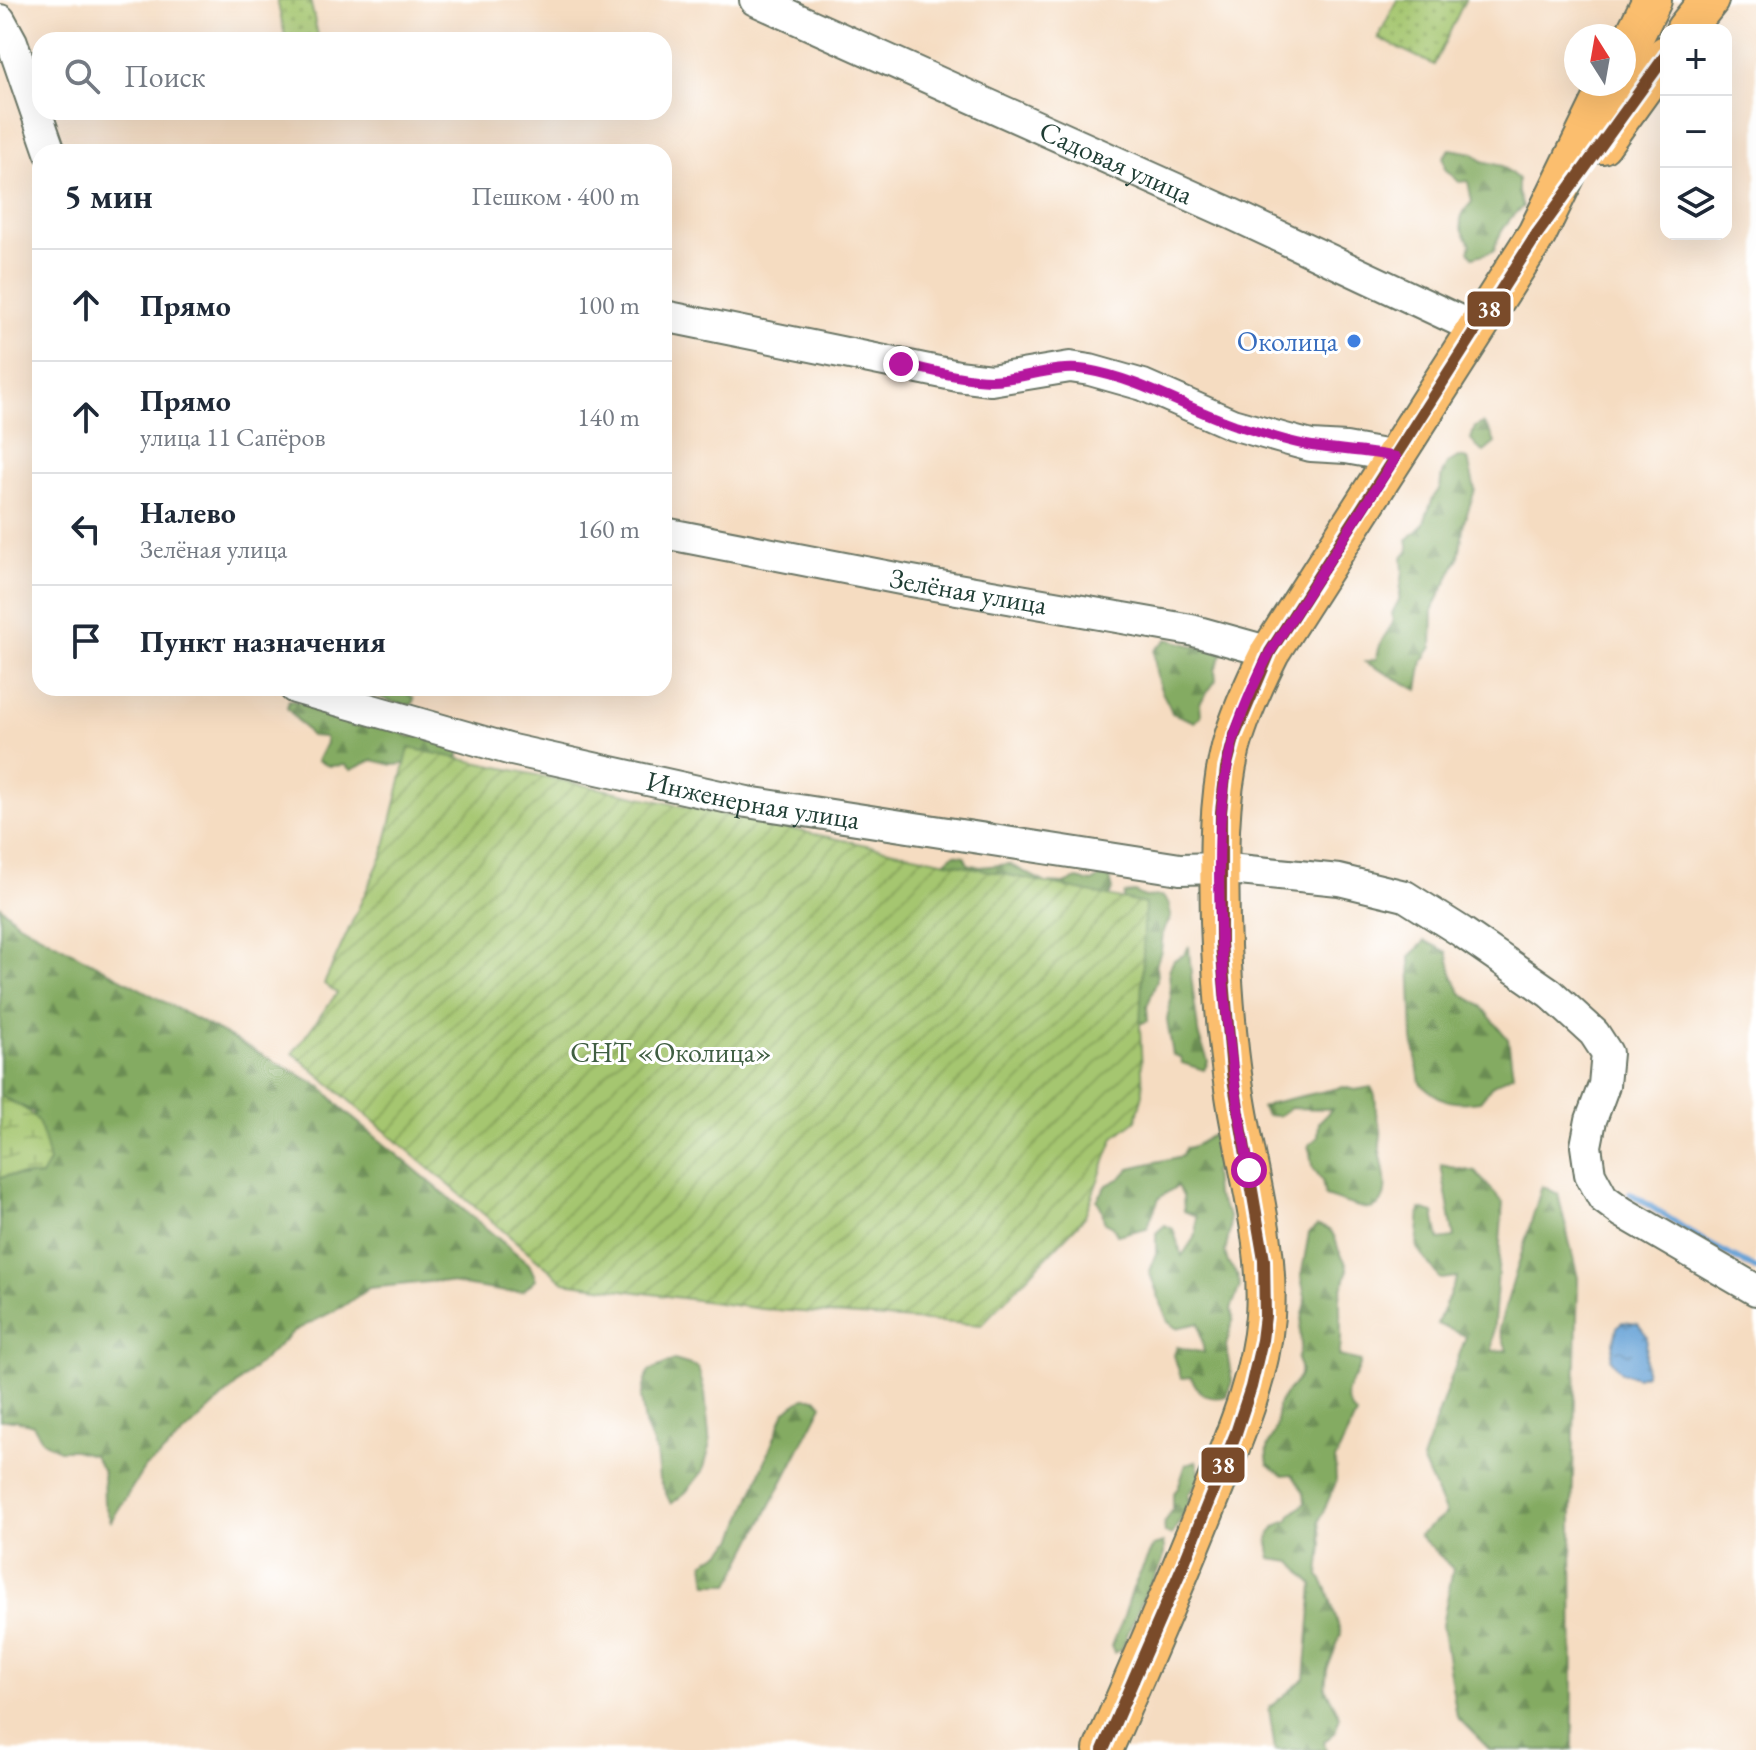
<!DOCTYPE html>
<html lang="ru">
<head>
<meta charset="utf-8">
<style>
  :root { --surface:#fff; --page:#f2f2f3; --text:#1f2937; --muted:#747a83; --line:#e0e1e3 }
  body { margin:0; font-family:"EB Garamond",serif; background:var(--page); color:var(--text) }
  .controls { position:absolute; right:24px; top:24px; display:grid; overflow:hidden; border-radius:16px; box-shadow:0 8px 32px #0002 }
  .controls button { width:72px; height:72px; display:grid; place-items:center; padding:0; border:0; border-bottom:2px solid var(--line); background:var(--surface); color:var(--text); font:40px sans-serif }
  .compass { position:absolute; left:1564px; top:24px; width:72px; height:72px; border-radius:50%; background:var(--surface); box-shadow:0 8px 32px #0002; rotate:349deg }
  .stop { position:absolute; width:24px; height:24px; margin:-18px; border:6px solid #b5179e; border-radius:50%; background:#fff }
  .stop.end { background:#b5179e; border-color:#fff; box-shadow:0 2px 8px #0008 }
  .list { margin:0; padding:0; list-style:none }
  h2 { display:flex; justify-content:space-between; align-items:center; height:104px; margin:0; padding:0 32px; font-size:34px }
  h2 small { font-size:26px; font-weight:400; color:var(--muted) }
  .list li { display:grid; grid-template-columns:52px 1fr auto; gap:24px; align-items:center; box-sizing:border-box; height:112px; padding:0 32px; border-top:2px solid var(--line) }
  .list b { display:block; font-size:30px; white-space:nowrap }
  .list p { margin:0; font-size:26px; white-space:nowrap; color:var(--muted) }
  .list em { font-size:26px; font-style:normal; color:var(--muted) }
  .icon { flex:none; width:44px; height:44px; fill:none; stroke:currentColor; stroke-width:2; stroke-linecap:round; stroke-linejoin:round }
  .map { position:relative; flex:none; width:1756px; height:1750px; overflow:hidden }
  .search { position:absolute; background:var(--surface); box-shadow:0 8px 32px #0002; left:32px; top:32px; width:640px; height:88px; display:flex; align-items:center; gap:20px; box-sizing:border-box; padding:0 28px; border-radius:24px; color:var(--muted); font-size:30px }
  .panel { position:absolute; background:var(--surface); box-shadow:0 8px 32px #0002; left:32px; top:144px; width:640px; height:552px; border-radius:24px }
  .map>svg:first-child { display:block }
  .forest { fill:url(#forest-firs); stroke:#52744b; stroke-width:2 }
  .wetland { fill:url(#wetland-marsh); stroke:#628252; stroke-width:2 }
  .park { fill:url(#park-dots); stroke:#628252; stroke-width:2 }
  .garden { fill:url(#garden-furrows); stroke:#628252; stroke-width:2 }
  .water { fill:url(#water-ripples); stroke:#426e84; stroke-width:2 }
  .lines { fill:none; stroke-linecap:round; stroke-linejoin:round }
  .stream { stroke:#64a0d5; stroke-width:6 }
  .minor-casing { stroke:#6a7565; stroke-width:34 }
  .major-casing { stroke:#6a7565; stroke-width:42 }
  .minor { stroke:#fff; stroke-width:30 }
  .major { stroke:#fbbe6e; stroke-width:38 }
  .bus-1-casing { stroke:#fff; stroke-width:18 }
  .bus-1 { stroke:#7a4b2a; stroke-width:12 }
  .route { stroke:#b5179e; stroke-width:10 }
  .shop-dot { fill:#3f7fe0; stroke:#fff; stroke-width:3 }
  .labels { text-anchor:middle; dominant-baseline:central; stroke-width:6; stroke-linejoin:round; paint-order:stroke }
  .street-label { font-size:28px; fill:#1f3d34; stroke:#fff }
  .shop-label { font-size:28px; fill:#366cbe; stroke:#fff; text-anchor:end }
  .park-label { font-size:28px; fill:#405f43; stroke:#fff }
  .line-badge { stroke:#fff; stroke-width:3 }
  .badge-label { font-size:22px; text-anchor:middle; font-weight:bold; fill:#fff }
</style>
</head>
<body>
<div class="map">
<svg width="1756" height="1750" viewBox="0 0 1756 1750">
  <defs>
    <pattern id="forest-firs" width="22" height="20" patternUnits="userSpaceOnUse" patternTransform="scale(2)"><rect width="22" height="20" fill="#84ab62"/><path d="M5 1l3.5 6h-7zM16 11l3.5 6h-7z" fill="#6b8c52"/></pattern>
    <pattern id="wetland-marsh" width="20" height="14" patternUnits="userSpaceOnUse" patternTransform="scale(2)"><rect width="20" height="14" fill="#a5c66f"/><path d="M1 5h8M5 5V1M11 12h8M15 12V8" fill="none" stroke="#86a25c"/></pattern>
    <pattern id="park-dots" width="8" height="8" patternUnits="userSpaceOnUse" patternTransform="scale(2)"><rect width="8" height="8" fill="#a5c66f"/><path d="M2 2h.1M6 6h.1" fill="none" stroke="#86a25c" stroke-width="1.8" stroke-linecap="round"/></pattern>
    <pattern id="garden-furrows" width="10" height="10" patternUnits="userSpaceOnUse" patternTransform="scale(2)"><rect width="10" height="10" fill="#a5c66f"/><path d="M-1 1l2-2M0 10L10 0M9 11l2-2" fill="none" stroke="#86a25c"/></pattern>
    <pattern id="water-ripples" width="26" height="14" patternUnits="userSpaceOnUse" patternTransform="scale(2)"><rect width="26" height="14" fill="#64a0d5"/><path d="M2 4q2-2 4 0t4 0M15 11q2-2 4 0t4 0" fill="none" stroke="#5284ae"/></pattern>
  </defs>
  <rect width="100%" height="100%" fill="#fff"/>
  <filter id="ink" filterUnits="userSpaceOnUse"><feTurbulence type="fractalNoise" baseFrequency=".0125" numOctaves="2"/><feDisplacementMap in="SourceGraphic" scale="16" xChannelSelector="R" yChannelSelector="G"/><feConvolveMatrix kernelMatrix="1 2 1 2 8 2 1 2 1" color-interpolation-filters="sRGB"/></filter>
  <filter id="wash" filterUnits="userSpaceOnUse"><feTurbulence type="fractalNoise" baseFrequency=".006" numOctaves="4" result="noise"/><feDisplacementMap in="SourceGraphic" scale="32" xChannelSelector="R" yChannelSelector="G"/><feGaussianBlur stdDeviation="1.8" result="paint"/><feColorMatrix in="noise" values="0 0 0 0 0 0 0 0 0 0 0 0 0 0 0 0 0 1.4 0 .05"/><feComposite in="paint" operator="in"/></filter>
  <g filter="url(#wash)">
    <rect width="100%" height="100%" fill="#f5dcc1"/>
    <g class="forest">
      <path d="M 1450,149 L 1473,153 L 1482,161 L 1502,166 L 1518,179 L 1518,193 L 1523,207 C 1510,215 1497,236 1494,251 L 1473,257 L 1469,251 L 1471,244 C 1458,226 1456,218 1472,202 L 1468,181 L 1459,182 L 1445,169 L 1443,157 Z"/>
      <path d="M 1483,423 L 1491,433 L 1495,443 L 1484,452 L 1477,447 L 1471,439 L 1475,427 Z"/>
      <path d="M 1458,457 L 1468,459 L 1475,490 L 1464,522 L 1459,557 L 1433,609 L 1432,647 L 1423,660 L 1418,690 L 1365,662 L 1376,659 L 1381,642 L 1393,623 L 1392,614 L 1399,600 L 1403,571 L 1402,557 L 1409,551 L 1407,540 L 1423,525 L 1433,498 L 1440,488 L 1442,474 L 1447,464 Z"/>
      <path d="M 1167,639 L 1223,653 L 1215,669 L 1216,680 L 1200,703 L 1201,716 L 1195,722 L 1172,713 C 1169,703 1163,696 1160,687 C 1155,676 1155,664 1154,651 Z"/>
      <path d="M 365,688 L 399,688 L 414,698 L 412,705 C 397,705 376,698 365,688 Z"/>
      <path d="M 289,700 L 324,707 L 333,716 L 357,717 L 370,727 L 383,724 L 410,737 L 423,734 L 460,751 L 458,759 L 393,765 L 372,760 L 351,770 L 345,765 L 329,766 L 317,761 L 326,743 L 325,737 L 311,736 L 287,708 Z"/>
      <path d="M 954,854 L 964,856 L 968,864 L 980,867 L 1009,864 L 1046,883 L 1064,884 L 1077,879 L 1092,882 L 1100,877 L 1110,878 L 1113,889 L 1109,896 L 1092,896 L 939,867 Z"/>
      <path d="M 1134,892 L 1145,897 L 1162,896 L 1169,904 L 1171,917 L 1163,931 L 1161,951 L 1156,965 L 1157,980 L 1147,1007 L 1148,1021 L 1135,1025 L 1122,909 L 1124,894 Z"/>
      <path d="M 0,906 L 17,922 L 31,930 L 322,1087 L 343,1110 L 529,1264 L 536,1279 L 523,1291 L 506,1292 L 438,1281 L 369,1288 L 342,1307 L 294,1331 L 158,1458 L 145,1467 L 111,1521 L 104,1503 L 103,1471 L 93,1455 L 75,1450 L 59,1450 L 43,1441 L 33,1425 L 16,1420 L 0,1420 L 0,1178 L 9,1175 L 25,1177 L 34,1112 L 0,1096 Z"/>
      <path d="M 1425,941 L 1447,952 L 1452,973 L 1461,993 L 1481,1006 L 1508,1039 L 1513,1074 L 1493,1085 L 1480,1101 C 1452,1105 1441,1102 1420,1083 L 1413,1039 L 1410,957 Z"/>
      <path d="M 1189,946 C 1190,976 1195,1003 1198,1031 C 1199,1042 1206,1051 1208,1062 L 1204,1070 L 1182,1063 L 1180,1057 L 1173,1055 L 1167,1020 L 1171,1000 L 1169,970 L 1174,960 L 1185,954 Z"/>
      <path d="M 1343,1087 L 1355,1090 L 1371,1087 C 1377,1097 1375,1100 1376,1111 C 1376,1118 1380,1123 1381,1130 C 1382,1136 1379,1142 1380,1149 C 1381,1163 1395,1198 1374,1208 C 1367,1212 1335,1199 1325,1196 L 1322,1180 L 1312,1166 L 1309,1145 L 1318,1137 L 1319,1122 L 1332,1109 L 1291,1108 L 1278,1116 L 1266,1115 L 1262,1108 L 1271,1103 Z"/>
      <path d="M 1218,1133 C 1224,1145 1226,1154 1222,1167 L 1213,1171 L 1215,1194 L 1229,1216 L 1230,1230 L 1225,1252 L 1228,1263 L 1237,1274 L 1240,1286 L 1231,1309 L 1233,1320 L 1226,1346 L 1232,1382 L 1226,1396 C 1208,1401 1198,1393 1191,1377 L 1181,1378 L 1174,1355 L 1177,1347 L 1204,1353 L 1199,1323 L 1176,1328 L 1168,1322 L 1149,1271 L 1156,1253 L 1156,1233 L 1165,1225 L 1173,1229 L 1182,1256 L 1196,1235 L 1196,1216 L 1184,1211 L 1183,1196 L 1177,1186 L 1159,1198 L 1147,1228 L 1117,1235 L 1113,1226 L 1104,1221 L 1102,1209 L 1097,1200 L 1107,1185 L 1121,1178 L 1130,1168 L 1182,1156 L 1187,1148 C 1200,1146 1206,1137 1218,1133 Z"/>
      <path d="M 1441,1165 L 1475,1172 L 1503,1202 L 1492,1351 L 1507,1350 L 1499,1328 L 1542,1186 L 1558,1194 L 1578,1278 L 1572,1515 L 1573,1750 L 1490,1750 L 1457,1717 L 1442,1625 L 1453,1569 L 1419,1535 L 1446,1514 L 1422,1460 L 1466,1336 L 1437,1324 L 1457,1277 L 1440,1279 L 1417,1248 L 1420,1209 L 1434,1213 L 1439,1240 L 1454,1238 Z"/>
      <path d="M 1317,1226 C 1336,1229 1334,1237 1339,1251 C 1342,1258 1347,1261 1347,1269 C 1347,1279 1340,1288 1340,1299 C 1339,1320 1344,1334 1339,1356 L 1361,1361 C 1357,1386 1333,1387 1356,1415 L 1335,1460 L 1336,1482 L 1319,1522 L 1322,1545 L 1319,1575 L 1327,1589 L 1341,1634 L 1327,1670 L 1325,1688 L 1340,1716 L 1335,1732 L 1324,1742 L 1326,1750 L 1275,1750 L 1269,1708 L 1305,1678 L 1313,1585 L 1292,1562 L 1271,1559 C 1266,1539 1267,1526 1289,1520 L 1291,1515 L 1305,1503 L 1304,1493 L 1292,1474 L 1283,1475 L 1268,1464 C 1264,1444 1270,1445 1276,1428 C 1278,1420 1276,1410 1279,1403 C 1286,1386 1309,1380 1297,1360 L 1301,1346 L 1300,1328 L 1306,1302 L 1301,1277 L 1309,1233 Z"/>
      <path d="M 674,1360 L 698,1367 L 705,1393 L 710,1447 L 703,1471 L 686,1492 L 671,1504 L 659,1479 L 656,1452 L 645,1424 L 641,1397 L 649,1371 Z"/>
      <path d="M 804,1398 L 816,1398 L 822,1405 L 730,1584 L 707,1584 L 704,1562 L 720,1553 L 734,1540 L 785,1411 Z"/>
      <path d="M 1196,1461 L 1201,1477 L 1188,1495 L 1189,1504 L 1172,1535 L 1165,1533 L 1164,1522 L 1173,1508 L 1173,1494 L 1178,1488 L 1186,1464 Z"/>
      <path d="M 1163,1543 C 1169,1562 1151,1579 1144,1596 C 1137,1614 1128,1631 1122,1649 L 1114,1653 L 1111,1646 L 1122,1622 L 1133,1588 L 1153,1546 Z"/>
    </g>
    <path class="wetland" d="M 0,1096 C 43,1117 38,1116 49,1162 L 41,1176 L 9,1175 L 0,1178 Z"/>
    <g class="park">
      <path d="M 277,0 L 310,0 L 319,40 L 286,40 Z"/>
      <path d="M 1397,0 L 1465,0 L 1434,65 L 1378,38 Z"/>
    </g>
    <path class="garden" d="M 409,748 L 1145,904 L 1140,1028 L 1143,1094 L 1136,1120 L 1114,1137 L 1084,1218 L 981,1325 L 762,1309 L 564,1282 L 293,1053 L 337,993 L 324,984 L 383,854 Z"/>
    <path class="water" d="M 1623,1322 L 1638,1324 L 1647,1336 L 1645,1374 L 1637,1377 L 1621,1372 L 1611,1359 L 1617,1327 Z"/>
    <g class="lines">
      <path class="stream" d="M 1630,1193 L 1707,1243 L 1756,1269"/>
    </g>
  </g>
  <g filter="url(#ink)">
    <g class="lines">
      <defs>
        <g id="minor">
          <path id="s1" d="M 755,0 L 1232,214 L 1477,329"/>
          <path d="M 0,20 L 12,42 L 50,152"/>
          <path d="M 664,316 L 958,376 L 991,380 L 1070,367 L 1090,370 L 1143,385 L 1232,424 L 1285,439 L 1311,446 L 1346,448 L 1396,457"/>
          <path id="s2" d="M 664,533 L 906,580 L 1191,630 L 1270,652"/>
          <path id="s3" d="M 295,688 L 512,750 L 747,802 L 1180,869 L 1219,868 L 1339,880 L 1405,896 L 1462,932 L 1550,993 L 1594,1033 L 1607,1053 L 1604,1085 L 1591,1120 L 1586,1146 L 1590,1174 L 1603,1198 L 1622,1212 L 1756,1290"/>
        </g>
        <g id="major">
          <path d="M 1685,30 L 1709,0"/>
          <path d="M 1624,57 L 1652,0"/>
          <path d="M 1602,144 L 1666,55"/>
          <path d="M 1103,1750 C 1139,1667 1176,1584 1209,1500 C 1233,1440 1260,1381 1265,1316 C 1270,1242 1246,1167 1235,1095 C 1226,1037 1222,979 1220,921 C 1219,864 1217,803 1231,747 C 1240,714 1255,682 1270,652 L 1537,234 L 1610,84"/>
        </g>
      </defs>
      <use href="#minor" class="minor-casing"/>
      <use href="#major" class="major-casing"/>
      <use href="#minor" class="minor"/>
      <use href="#major" class="major"/>
      <defs>
        <path id="bus-1" d="M 1103,1750 L 1184,1563 L 1236,1433 L 1251,1387 L 1262,1340 L 1265,1316 L 1264,1260 L 1232,1073 L 1221,943 L 1221,812 L 1226,768 L 1235,735 L 1270,652 L 1537,234 L 1666,55"/>
      </defs>
      <use href="#bus-1" class="bus-1-casing"/>
      <use href="#bus-1" class="bus-1"/>
    </g>
  </g>
  <g class="lines" filter="url(#ink)">
    <path class="route" d="M 901,364 C 930,370 960,379 991,380 C 1023,380 1054,364 1087,370 C 1140,379 1185,408 1235,425 C 1260,432 1286,442 1312,446 C 1340,450 1368,451 1396,457 L 1270,652 C 1254,683 1240,714 1231,748 C 1218,803 1218,861 1220,917 C 1223,1003 1233,1086 1249,1170"/>
  </g>
  <circle class="shop-dot" cx="1354" cy="341" r="8"/>
  <g class="labels">
    <g class="street-label">
      <text stroke="none"><textPath href="#s1" startOffset="396">Садовая улица</textPath></text>
      <text stroke="none"><textPath href="#s2" startOffset="310">Зелёная улица</textPath></text>
      <text stroke="none"><textPath href="#s3" startOffset="472">Инженерная улица</textPath></text>
    </g>
    <g class="shop-label">
      <text x="1338" y="341">Околица</text>
    </g>
    <g class="park-label">
      <text x="671" y="1052">СНТ «Околица»</text>
    </g>
  </g>
  <g class="line-badge">
    <rect x="1466" y="290" width="46" height="38" rx="8" fill="#7a4b2a"/>
    <rect x="1200" y="1446" width="46" height="38" rx="8" fill="#7a4b2a"/>
  </g>
  <g class="badge-label">
    <text x="1489" y="317">38</text>
    <text x="1223" y="1473">38</text>
  </g>
</svg>
<div class="controls">
<button>+</button>
<button>−</button>
<button><svg class="icon" aria-label="layers" viewBox="0 0 24 24"><path d="M12 4l9 5-9 5-9-5zM3 14l9 5 9-5"/></svg></button>
</div>
<svg class="compass" viewBox="-18 -18 36 36"><path d="M0-13l5 13h-10z" fill="#e53935"/><path d="M0 13l5-13h-10z" fill="#747a83"/></svg>
<div class="stop" style="left:1249px;top:1170px"></div>
<div class="stop end" style="left:901px;top:364px"></div>
<div class="search"><svg class="icon" aria-label="search" viewBox="0 0 24 24"><circle cx="10" cy="10" r="6"/><path d="M15 15l6 6"/></svg>Поиск</div>
<section class="panel">
<h2>5 мин<small>Пешком · 400 m</small></h2>
<ul class="list">
<li><svg class="icon" aria-label="ahead" viewBox="0 0 24 24"><path d="M12 20V5M6 11l6-6 6 6"/></svg><div><b>Прямо</b></div><em>100 m</em></li>
<li><svg class="icon" aria-label="ahead" viewBox="0 0 24 24"><path d="M12 20V5M6 11l6-6 6 6"/></svg><div><b>Прямо</b><p>улица 11 Сапёров</p></div><em>140 m</em></li>
<li><svg class="icon" aria-label="left" viewBox="0 0 24 24"><path d="M17 20v-9H6M10 6l-5 5 5 5"/></svg><div><b>Налево</b><p>Зелёная улица</p></div><em>160 m</em></li>
<li><svg class="icon" aria-label="arrive" viewBox="0 0 24 24"><path d="M6 21V4h12l-3 4 3 4H6"/></svg><div><b>Пункт назначения</b></div></li>
</ul>
</section>
</div>
</body>
</html>
